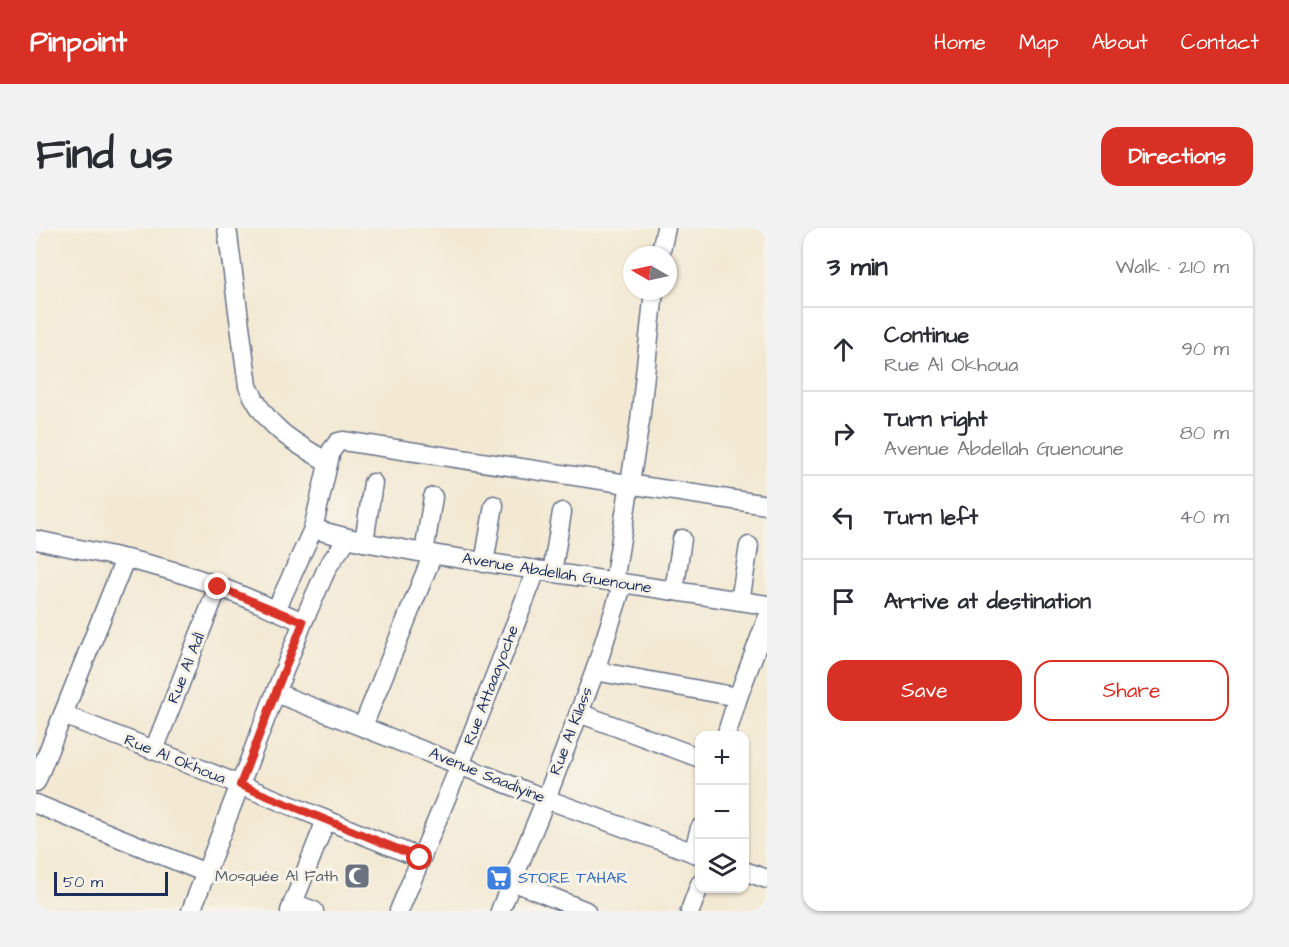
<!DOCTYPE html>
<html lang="en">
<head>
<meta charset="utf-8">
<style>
  :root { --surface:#fff; --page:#f2f2f3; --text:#2b2b33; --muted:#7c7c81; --line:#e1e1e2; --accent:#d93025 }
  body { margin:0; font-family:"Architects Daughter",sans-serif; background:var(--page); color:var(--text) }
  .controls { position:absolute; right:18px; bottom:18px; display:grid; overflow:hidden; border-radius:12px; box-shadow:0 2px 4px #0004 }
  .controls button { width:54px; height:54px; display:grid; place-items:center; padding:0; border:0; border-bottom:2px solid var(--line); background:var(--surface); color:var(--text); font:30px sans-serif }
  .compass { position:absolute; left:587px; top:18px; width:54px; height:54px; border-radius:50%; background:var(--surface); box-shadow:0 2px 4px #0004; rotate:279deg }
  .scale { position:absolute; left:18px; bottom:15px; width:114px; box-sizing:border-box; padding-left:6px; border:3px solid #1b2f5e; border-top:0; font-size:16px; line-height:21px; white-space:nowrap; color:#1b2f5e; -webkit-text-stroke:4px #f7f3e8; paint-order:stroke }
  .stop { position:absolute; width:18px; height:18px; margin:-14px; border:4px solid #d93025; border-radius:50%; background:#fff }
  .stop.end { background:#d93025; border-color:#fff; box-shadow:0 2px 6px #0008 }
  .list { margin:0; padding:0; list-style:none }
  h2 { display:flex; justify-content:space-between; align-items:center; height:78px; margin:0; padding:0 24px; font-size:26px }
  h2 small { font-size:20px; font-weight:400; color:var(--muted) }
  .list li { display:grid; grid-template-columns:39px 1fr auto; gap:18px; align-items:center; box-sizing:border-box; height:84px; padding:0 24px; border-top:2px solid var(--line) }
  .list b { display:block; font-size:22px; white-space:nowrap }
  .list p { margin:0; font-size:20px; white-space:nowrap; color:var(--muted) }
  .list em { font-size:20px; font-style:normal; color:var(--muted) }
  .actions { display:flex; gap:12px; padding:18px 24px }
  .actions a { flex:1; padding:14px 0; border:2px solid var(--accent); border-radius:18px; text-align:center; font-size:21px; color:var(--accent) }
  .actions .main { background:var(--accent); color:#fff }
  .icon { flex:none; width:33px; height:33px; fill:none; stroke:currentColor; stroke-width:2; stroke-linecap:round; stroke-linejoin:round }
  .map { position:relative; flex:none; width:731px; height:683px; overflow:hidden; border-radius:18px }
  header { display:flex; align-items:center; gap:36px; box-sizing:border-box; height:84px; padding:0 30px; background:var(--accent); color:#fff }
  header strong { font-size:28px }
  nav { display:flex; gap:33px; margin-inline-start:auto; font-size:21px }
  .intro { display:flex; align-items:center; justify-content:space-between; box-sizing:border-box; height:144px; padding:0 36px }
  h1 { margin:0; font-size:42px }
  .button { padding:15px 27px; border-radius:18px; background:var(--accent); color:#fff; font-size:21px; font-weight:700 }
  main { display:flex; gap:36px; padding:0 36px }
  aside { flex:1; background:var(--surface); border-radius:18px; box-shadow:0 2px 4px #0004 }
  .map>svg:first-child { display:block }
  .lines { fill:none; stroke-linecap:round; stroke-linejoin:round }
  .minor-casing { stroke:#677087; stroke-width:21 }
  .minor { stroke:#fff; stroke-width:18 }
  .route { stroke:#d93025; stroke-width:8 }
  .labels { text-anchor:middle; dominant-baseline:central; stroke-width:6; stroke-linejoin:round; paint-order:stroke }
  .street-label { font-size:16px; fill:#1b2f5e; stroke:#f7f3e8 }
  .worship-label { font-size:16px; fill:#5b616d; stroke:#f7f3e8; text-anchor:end }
  .shop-label { font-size:16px; fill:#366cbe; stroke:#f7f3e8; text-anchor:start }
</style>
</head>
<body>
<header>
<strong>Pinpoint</strong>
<nav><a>Home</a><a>Map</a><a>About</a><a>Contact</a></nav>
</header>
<div class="intro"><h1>Find us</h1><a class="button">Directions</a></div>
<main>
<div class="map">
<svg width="731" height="683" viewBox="0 0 731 683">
  <rect width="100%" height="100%" fill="#f7f3e8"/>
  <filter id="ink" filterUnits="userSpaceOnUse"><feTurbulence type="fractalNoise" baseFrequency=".0167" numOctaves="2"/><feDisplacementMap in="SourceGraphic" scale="12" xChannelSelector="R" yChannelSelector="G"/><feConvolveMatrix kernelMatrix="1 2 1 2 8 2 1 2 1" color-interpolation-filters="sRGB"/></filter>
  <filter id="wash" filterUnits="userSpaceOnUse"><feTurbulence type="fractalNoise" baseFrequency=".008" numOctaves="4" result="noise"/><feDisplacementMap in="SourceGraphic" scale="24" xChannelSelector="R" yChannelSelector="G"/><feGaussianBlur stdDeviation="1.35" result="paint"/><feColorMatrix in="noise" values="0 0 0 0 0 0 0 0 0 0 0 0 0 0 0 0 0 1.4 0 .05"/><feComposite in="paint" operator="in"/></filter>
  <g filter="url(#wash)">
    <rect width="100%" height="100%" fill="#f3e9d3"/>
  </g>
  <g filter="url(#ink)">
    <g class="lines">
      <defs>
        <g id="minor">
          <path d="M 191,0 L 212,158 C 229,198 256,214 292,234"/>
          <path d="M 624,27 L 630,0"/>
          <path d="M 277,301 L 328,314 L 388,325 L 731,377"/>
          <path d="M 0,312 C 55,324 112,333 165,352 C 199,364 233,379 267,394"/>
          <path d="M 328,314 L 337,255"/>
          <path d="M 388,325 L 397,269"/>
          <path d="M 448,335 L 458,277"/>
          <path d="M 516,345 L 526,284"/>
          <path d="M 578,354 L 604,193 L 618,63"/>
          <path d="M 638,363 L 646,311"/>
          <path d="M 704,373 L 713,318"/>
          <path d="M 240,382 L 277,301 L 295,223 L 302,214 L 307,213 L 731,277"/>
          <path d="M 559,443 L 702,469"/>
          <path d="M 240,465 L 510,571 L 664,627"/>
          <path d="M 543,485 L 664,530"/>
          <path d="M 27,487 L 118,522 L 384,630"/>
          <path d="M 327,498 L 397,326"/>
          <path d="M 690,508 L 702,469 L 731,391"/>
          <path d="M 118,522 L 182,359"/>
          <path d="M 0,554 L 89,331"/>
          <path d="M 0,576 L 170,645"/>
          <path d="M 657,625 L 664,600"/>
          <path d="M 708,643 L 731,651"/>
          <path d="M 476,653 L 550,683"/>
          <path d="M 257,675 L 278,683"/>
          <path d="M 155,683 L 267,394 L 292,338 L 312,310"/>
          <path d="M 254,683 L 290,592"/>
          <path d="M 363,683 L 424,537 L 500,343"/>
          <path d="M 464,683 L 510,571 L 559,443 L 587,355"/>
          <path d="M 654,683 L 664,656"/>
        </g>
      </defs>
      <use href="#minor" class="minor-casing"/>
      <use href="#minor" class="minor"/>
    </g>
  </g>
  <g class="lines" filter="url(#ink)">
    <path class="route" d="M 182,359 L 267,394 L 204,557 L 384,630"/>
  </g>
  <defs>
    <symbol id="mosque-square" viewBox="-11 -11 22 22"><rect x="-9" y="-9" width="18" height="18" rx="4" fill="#6b7280" stroke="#f7f3e8"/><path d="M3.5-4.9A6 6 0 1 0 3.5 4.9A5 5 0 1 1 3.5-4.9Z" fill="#fff"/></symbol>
    <symbol id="supermarket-square" viewBox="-11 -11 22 22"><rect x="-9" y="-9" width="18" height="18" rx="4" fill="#3f7fe0" stroke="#f7f3e8"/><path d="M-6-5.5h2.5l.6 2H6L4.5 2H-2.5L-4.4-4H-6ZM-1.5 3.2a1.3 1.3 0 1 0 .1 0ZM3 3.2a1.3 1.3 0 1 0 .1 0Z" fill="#fff"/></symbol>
  </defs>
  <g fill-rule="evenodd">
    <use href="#mosque-square" x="306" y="633" width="30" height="30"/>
    <use href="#supermarket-square" x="448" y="635" width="30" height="30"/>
  </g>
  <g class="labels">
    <g class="street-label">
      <text transform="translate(521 345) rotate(9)">Avenue Abdellah Guenoune</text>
      <text transform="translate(150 440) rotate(-68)">Rue Al Adl</text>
      <text transform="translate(455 457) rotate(-69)">Rue Attaaayoche</text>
      <text transform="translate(535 503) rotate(-69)">Rue Al Kilass</text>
      <text transform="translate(139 531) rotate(22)">Rue Al Okhoua</text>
      <text transform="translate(451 547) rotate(22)">Avenue Saadiyine</text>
    </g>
    <g class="worship-label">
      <text x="302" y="648">Mosquée Al Fath</text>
    </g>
    <g class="shop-label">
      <text x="482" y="650">STORE TAHAR</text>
    </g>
  </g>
</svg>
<div class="controls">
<button>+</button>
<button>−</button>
<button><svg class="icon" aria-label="layers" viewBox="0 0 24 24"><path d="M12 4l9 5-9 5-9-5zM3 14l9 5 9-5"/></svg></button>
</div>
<svg class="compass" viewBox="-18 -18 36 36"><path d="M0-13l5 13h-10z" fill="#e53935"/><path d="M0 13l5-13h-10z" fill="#7c7c81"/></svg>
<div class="scale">50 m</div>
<div class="stop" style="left:384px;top:630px"></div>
<div class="stop end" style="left:182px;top:359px"></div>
</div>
<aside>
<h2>3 min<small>Walk · 210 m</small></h2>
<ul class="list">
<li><svg class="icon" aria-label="ahead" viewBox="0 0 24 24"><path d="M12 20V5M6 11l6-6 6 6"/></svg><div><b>Continue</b><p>Rue Al Okhoua</p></div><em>90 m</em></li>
<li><svg class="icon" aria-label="right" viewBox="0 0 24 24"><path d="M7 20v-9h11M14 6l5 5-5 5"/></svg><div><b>Turn right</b><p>Avenue Abdellah Guenoune</p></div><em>80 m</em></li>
<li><svg class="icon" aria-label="left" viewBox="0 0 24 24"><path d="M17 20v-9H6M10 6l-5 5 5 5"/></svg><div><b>Turn left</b></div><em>40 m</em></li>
<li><svg class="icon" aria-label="arrive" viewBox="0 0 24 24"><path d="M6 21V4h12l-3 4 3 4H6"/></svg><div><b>Arrive at destination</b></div></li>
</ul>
<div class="actions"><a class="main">Save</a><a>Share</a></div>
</aside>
</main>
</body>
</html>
